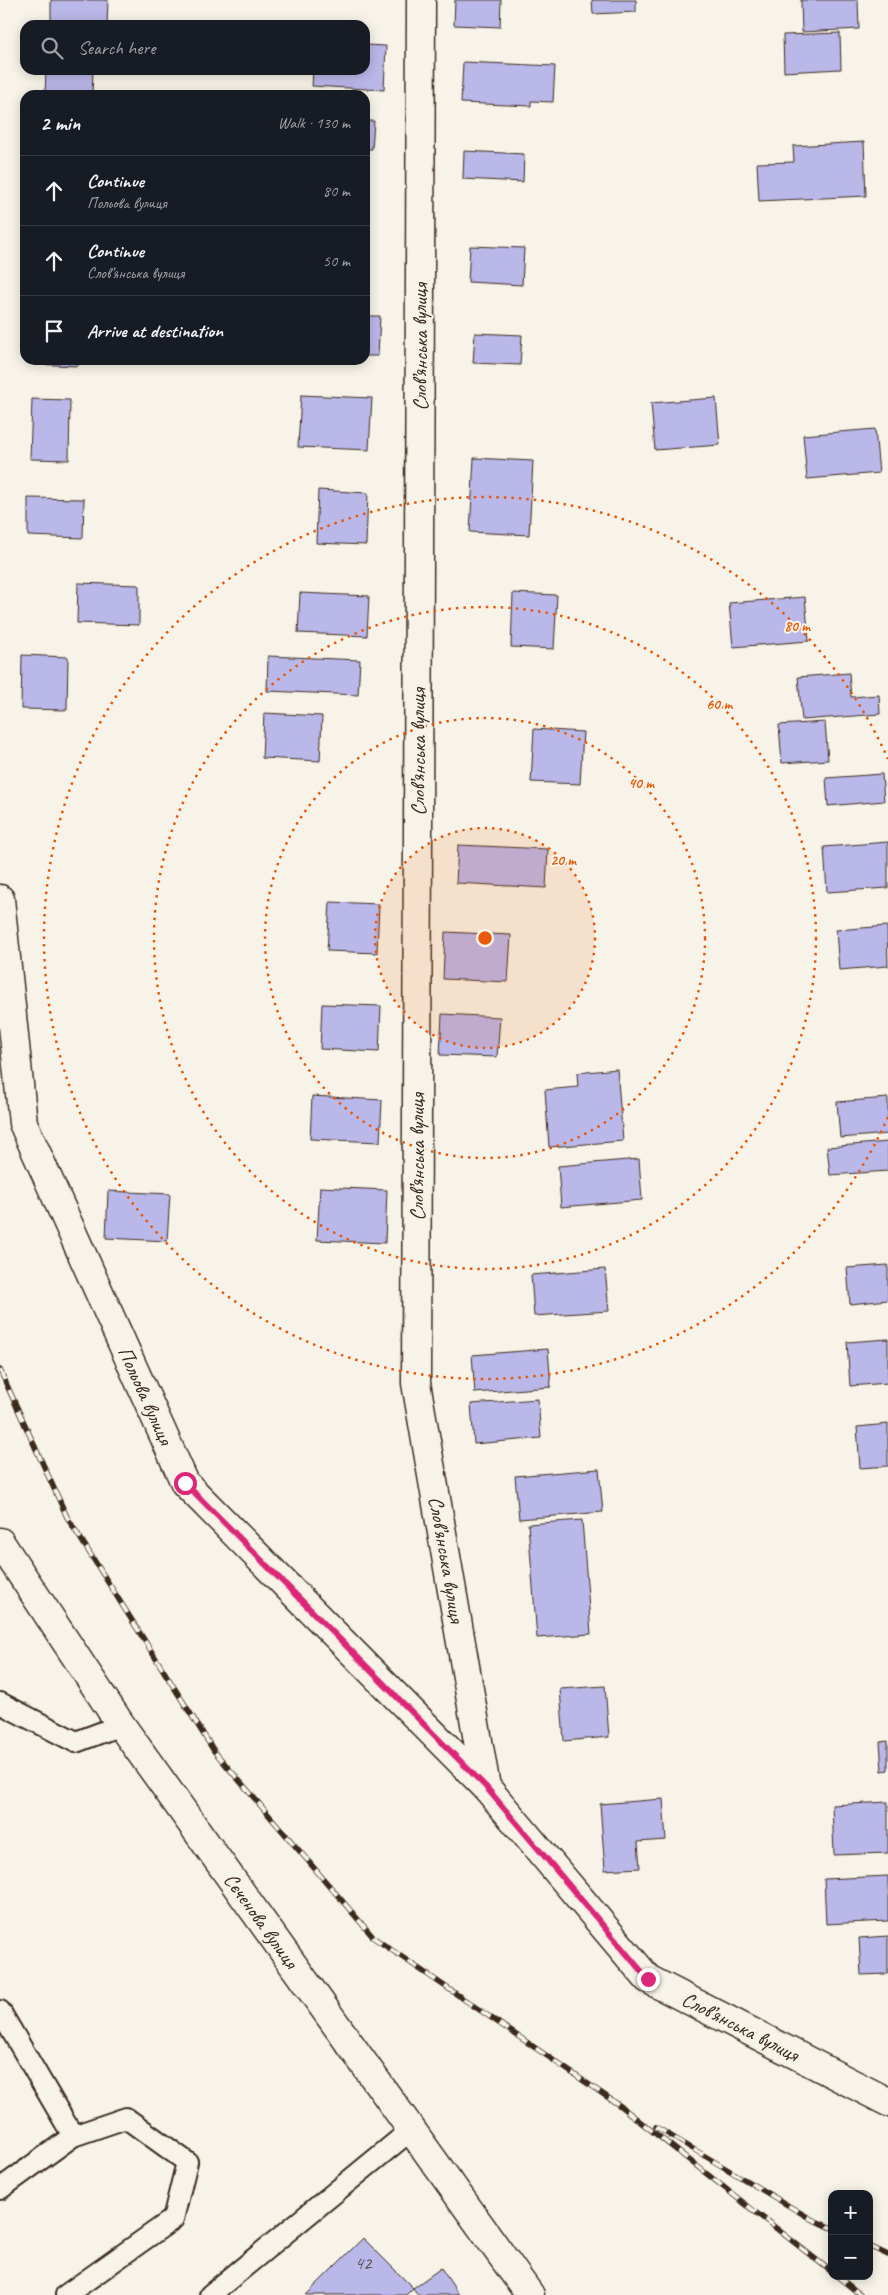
<!DOCTYPE html>
<html lang="en">
<head>
<meta charset="utf-8">
<style>
  :root { --surface:#171b24; --page:#20242c; --text:#f1f3f6; --muted:#9ea1a6; --line:#363941 }
  body { margin:0; font-family:Caveat,sans-serif; background:var(--page); color:var(--text) }
  .controls { position:absolute; right:15px; bottom:15px; display:grid; overflow:hidden; border-radius:10px; box-shadow:0 2px 12px #0003 }
  .controls button { width:45px; height:45px; display:grid; place-items:center; padding:0; border:0; border-bottom:1px solid var(--line); background:var(--surface); color:var(--text); font:25px sans-serif }
  .stop { position:absolute; width:15px; height:15px; margin:-11px; border:4px solid #db2777; border-radius:50%; background:#fff }
  .stop.end { background:#db2777; border-color:#fff; box-shadow:0 1px 5px #0008 }
  .list { margin:0; padding:0; list-style:none }
  h2 { display:flex; justify-content:space-between; align-items:center; height:65px; margin:0; padding:0 20px; font-size:21px }
  h2 small { font-size:16px; font-weight:400; color:var(--muted) }
  .list li { display:grid; grid-template-columns:32px 1fr auto; gap:15px; align-items:center; box-sizing:border-box; height:70px; padding:0 20px; border-top:1px solid var(--line) }
  .list b { display:block; font-size:19px; white-space:nowrap }
  .list p { margin:0; font-size:16px; white-space:nowrap; color:var(--muted) }
  .list em { font-size:16px; font-style:normal; color:var(--muted) }
  .icon { flex:none; width:28px; height:28px; fill:none; stroke:currentColor; stroke-width:2; stroke-linecap:round; stroke-linejoin:round }
  .map { position:relative; flex:none; width:888px; height:2295px; overflow:hidden }
  .search { position:absolute; background:var(--surface); box-shadow:0 2px 12px #0003; left:20px; top:20px; width:350px; height:55px; display:flex; align-items:center; gap:12px; box-sizing:border-box; padding:0 18px; border-radius:15px; color:var(--muted); font-size:19px }
  .panel { position:absolute; background:var(--surface); box-shadow:0 2px 12px #0003; left:20px; top:90px; width:350px; height:275px; border-radius:15px }
  .map>svg:first-child { display:block }
  .building { fill:#bab7e9; stroke:#3b2a1e }
  .lines { fill:none; stroke-linecap:round; stroke-linejoin:round }
  .lane-casing { stroke:#3b2a1e; stroke-width:24 }
  .street-casing { stroke:#3b2a1e; stroke-width:31 }
  .lane { stroke:#f7f3e8; stroke-width:20 }
  .street { stroke:#f7f3e8; stroke-width:28 }
  .rail-casing { stroke:#3b2a1e; stroke-width:5.5 }
  .rail { stroke:#f7f3e8; stroke-width:4; stroke-dasharray:11; stroke-linecap:butt }
  .route { stroke:#db2777; stroke-width:6 }
  .ring { fill:none; stroke:#e8590c; stroke-width:2.5; stroke-dasharray:2.5 5 }
  .labels { text-anchor:middle; dominant-baseline:central; stroke-width:4; stroke-linejoin:round; paint-order:stroke }
  .number-label { font-size:19px; fill:#5b4d51 }
  .street-label { font-size:21px; fill:#3b2a1e; stroke:#f7f3e8 }
  .centre { fill:#e8590c; stroke:#f7f3e8; stroke-width:2.5 }
  .ring-label { font-size:15px; text-anchor:middle; font-weight:bold; fill:#e8590c; stroke:#f7f3e8; stroke-width:4; stroke-linejoin:round; paint-order:stroke }
</style>
</head>
<body>
<div class="map">
<svg width="888" height="2295" viewBox="0 0 888 2295">
  <rect width="100%" height="100%" fill="#f7f3e8"/>
  <filter id="ink" filterUnits="userSpaceOnUse"><feTurbulence type="fractalNoise" baseFrequency=".02" numOctaves="2"/><feDisplacementMap in="SourceGraphic" scale="10" xChannelSelector="R" yChannelSelector="G"/><feConvolveMatrix kernelMatrix="1 2 1 2 8 2 1 2 1" color-interpolation-filters="sRGB"/></filter>
  <g filter="url(#ink)">
    <g class="building">
      <path d="M 51,0 L 108,0 L 107,24 L 51,23 Z"/>
      <path d="M 455,0 L 501,0 L 500,27 L 454,25 Z"/>
      <path d="M 592,0 L 636,0 L 636,12 L 593,14 Z"/>
      <path d="M 801,0 L 858,0 L 859,29 L 802,32 Z"/>
      <path d="M 840,33 L 841,69 L 784,72 L 783,35 Z"/>
      <path d="M 365,45 L 386,46 L 384,90 L 312,86 L 313,70 L 365,70 Z"/>
      <path d="M 463,62 L 555,66 L 553,102 L 531,101 L 531,106 L 461,103 Z"/>
      <path d="M 46,70 L 93,70 L 92,95 L 45,95 Z"/>
      <path d="M 365,121 L 374,121 L 372,149 L 365,149 Z"/>
      <path d="M 864,142 L 866,196 L 759,201 L 757,163 L 794,162 L 793,146 Z"/>
      <path d="M 464,151 L 524,154 L 523,182 L 463,179 Z"/>
      <path d="M 470,246 L 524,248 L 522,285 L 468,282 Z"/>
      <path d="M 365,316 L 380,316 L 378,356 L 365,356 Z"/>
      <path d="M 475,333 L 522,335 L 520,365 L 473,363 Z"/>
      <path d="M 32,360 L 78,360 L 78,366 L 32,364 Z"/>
      <path d="M 301,395 L 372,398 L 369,450 L 298,447 Z"/>
      <path d="M 716,398 L 720,445 L 655,450 L 651,403 Z"/>
      <path d="M 32,399 L 70,400 L 69,460 L 30,459 Z"/>
      <path d="M 875,429 L 879,473 L 807,479 L 803,435 Z"/>
      <path d="M 474,458 L 533,461 L 529,535 L 470,532 Z"/>
      <path d="M 318,490 L 368,493 L 366,545 L 316,543 Z"/>
      <path d="M 28,498 L 84,499 L 83,538 L 28,536 Z"/>
      <path d="M 78,583 L 139,585 L 139,625 L 77,623 Z"/>
      <path d="M 300,593 L 369,596 L 367,636 L 298,633 Z"/>
      <path d="M 513,593 L 557,595 L 554,649 L 511,647 Z"/>
      <path d="M 805,597 L 809,641 L 733,647 L 729,603 Z"/>
      <path d="M 22,655 L 68,657 L 67,710 L 21,709 Z"/>
      <path d="M 268,656 L 360,660 L 358,695 L 267,691 Z"/>
      <path d="M 849,673 L 851,697 L 879,695 L 880,714 L 802,720 L 798,677 Z"/>
      <path d="M 264,713 L 322,716 L 320,761 L 262,758 Z"/>
      <path d="M 825,722 L 828,760 L 782,763 L 779,725 Z"/>
      <path d="M 534,729 L 583,732 L 580,784 L 531,782 Z"/>
      <path d="M 882,774 L 884,801 L 828,806 L 826,778 Z"/>
      <path d="M 888,842 L 888,888 L 827,892 L 824,847 Z"/>
      <path d="M 458,845 L 548,849 L 546,888 L 456,883 Z"/>
      <path d="M 330,902 L 379,904 L 377,953 L 327,951 Z"/>
      <path d="M 887,926 L 888,966 L 839,970 L 836,930 Z"/>
      <path d="M 445,932 L 511,935 L 508,982 L 443,979 Z"/>
      <path d="M 322,1004 L 381,1006 L 379,1052 L 320,1049 Z"/>
      <path d="M 442,1014 L 500,1017 L 497,1057 L 440,1055 Z"/>
      <path d="M 617,1069 L 623,1141 L 549,1147 L 545,1090 L 578,1087 L 577,1073 Z"/>
      <path d="M 312,1096 L 382,1100 L 380,1142 L 310,1139 Z"/>
      <path d="M 888,1098 L 888,1134 L 840,1138 L 837,1102 Z"/>
      <path d="M 888,1142 L 888,1171 L 830,1175 L 827,1147 Z"/>
      <path d="M 639,1159 L 642,1200 L 561,1207 L 558,1166 Z"/>
      <path d="M 320,1187 L 387,1190 L 385,1243 L 317,1240 Z"/>
      <path d="M 108,1191 L 170,1194 L 167,1241 L 106,1238 Z"/>
      <path d="M 888,1265 L 888,1300 L 850,1304 L 847,1268 Z"/>
      <path d="M 605,1269 L 609,1311 L 534,1316 L 531,1275 Z"/>
      <path d="M 888,1339 L 888,1383 L 850,1386 L 847,1342 Z"/>
      <path d="M 548,1349 L 551,1387 L 475,1393 L 472,1355 Z"/>
      <path d="M 538,1399 L 541,1438 L 474,1444 L 471,1404 Z"/>
      <path d="M 888,1424 L 888,1466 L 860,1468 L 857,1427 Z"/>
      <path d="M 599,1469 L 603,1512 L 519,1519 L 515,1476 Z"/>
      <path d="M 582,1520 L 591,1634 L 537,1638 L 528,1524 Z"/>
      <path d="M 605,1686 L 609,1737 L 564,1741 L 560,1689 Z"/>
      <path d="M 888,1741 L 888,1770 L 882,1771 L 880,1742 Z"/>
      <path d="M 663,1799 L 666,1840 L 638,1842 L 640,1868 L 605,1870 L 600,1804 Z"/>
      <path d="M 888,1802 L 888,1853 L 834,1855 L 832,1805 Z"/>
      <path d="M 888,1876 L 888,1921 L 826,1924 L 824,1879 Z"/>
      <path d="M 888,1936 L 888,1974 L 861,1975 L 859,1938 Z"/>
      <path d="M 363,2238 L 413,2288 L 406,2295 L 306,2295 Z"/>
      <path d="M 441,2268 L 459,2295 L 418,2295 L 413,2288 Z"/>
    </g>
    <g class="lines">
      <defs>
        <g id="lane">
          <path d="M 0,1703 L 76,1742 L 121,1725"/>
          <path d="M 0,2011 L 73,2136"/>
          <path d="M 0,2189 L 73,2136 L 126,2118 L 187,2162 L 173,2219 L 66,2295"/>
          <path d="M 210,2295 L 411,2130"/>
        </g>
        <g id="street">
          <path id="s1" d="M 421,0 L 416,1383 L 486,1787 L 648,1979 L 888,2102"/>
          <path id="s2" d="M 0,899 L 23,1123 L 185,1483 L 486,1787"/>
          <path id="s3" d="M 0,1542 L 121,1725 L 530,2295"/>
        </g>
      </defs>
      <use href="#lane" class="lane-casing"/>
      <use href="#street" class="street-casing"/>
      <use href="#lane" class="lane"/>
      <use href="#street" class="street"/>
      <defs>
        <g id="rail">
          <path d="M 0,1370 L 67,1517 L 214,1751 L 374,1938 L 619,2105 L 832,2272"/>
          <path d="M 656,2127 L 811,2219 L 832,2228"/>
          <path d="M 869,2246 L 888,2255"/>
          <path d="M 837,2276 L 861,2295"/>
        </g>
      </defs>
      <use href="#rail" class="rail-casing"/>
      <use href="#rail" class="rail"/>
    </g>
  </g>
  <g class="lines" filter="url(#ink)">
    <path class="route" d="M 185,1483 L 486,1787 L 648,1979"/>
  </g>
  <circle cx="485" cy="938" r="110" fill="#e8590c" fill-opacity=".12"/>
  <g class="ring">
    <circle cx="485" cy="938" r="110"/>
    <circle cx="485" cy="938" r="220"/>
    <circle cx="485" cy="938" r="331"/>
    <path d="M888 1117A441 441 0 1 1 888 759"/>
  </g>
  <g class="labels">
    <g class="number-label">
      <text x="363" y="2263">42</text>
    </g>
    <g class="street-label">
      <text transform="translate(420 347) rotate(-90)">Слов’янська вулиця</text>
      <text transform="translate(418 752) rotate(-90)">Слов’янська вулиця</text>
      <text transform="translate(417 1157) rotate(-90)">Слов’янська вулиця</text>
      <text stroke="none"><textPath href="#s2" startOffset="524">Польова вулиця</textPath></text>
      <text stroke="none"><textPath href="#s1" startOffset="1562">Слов’янська вулиця</textPath></text>
      <text stroke="none"><textPath href="#s3" startOffset="460">Сєченова вулиця</textPath></text>
      <text stroke="none"><textPath href="#s1" startOffset="2148">Слов’янська вулиця</textPath></text>
    </g>
  </g>
  <circle cx="485" cy="938" r="8" class="centre"/>
  <g class="ring-label">
    <text x="797" y="631">80 m</text>
    <text x="719" y="709">60 m</text>
    <text x="641" y="788">40 m</text>
    <text x="563" y="865">20 m</text>
  </g>
</svg>
<div class="controls">
<button>+</button>
<button>−</button>
</div>
<div class="stop" style="left:185px;top:1483px"></div>
<div class="stop end" style="left:648px;top:1979px"></div>
<div class="search"><svg class="icon" aria-label="search" viewBox="0 0 24 24"><circle cx="10" cy="10" r="6"/><path d="M15 15l6 6"/></svg>Search here</div>
<section class="panel">
<h2>2 min<small>Walk · 130 m</small></h2>
<ul class="list">
<li><svg class="icon" aria-label="ahead" viewBox="0 0 24 24"><path d="M12 20V5M6 11l6-6 6 6"/></svg><div><b>Continue</b><p>Польова вулиця</p></div><em>80 m</em></li>
<li><svg class="icon" aria-label="ahead" viewBox="0 0 24 24"><path d="M12 20V5M6 11l6-6 6 6"/></svg><div><b>Continue</b><p>Слов’янська вулиця</p></div><em>50 m</em></li>
<li><svg class="icon" aria-label="arrive" viewBox="0 0 24 24"><path d="M6 21V4h12l-3 4 3 4H6"/></svg><div><b>Arrive at destination</b></div></li>
</ul>
</section>
</div>
</body>
</html>
